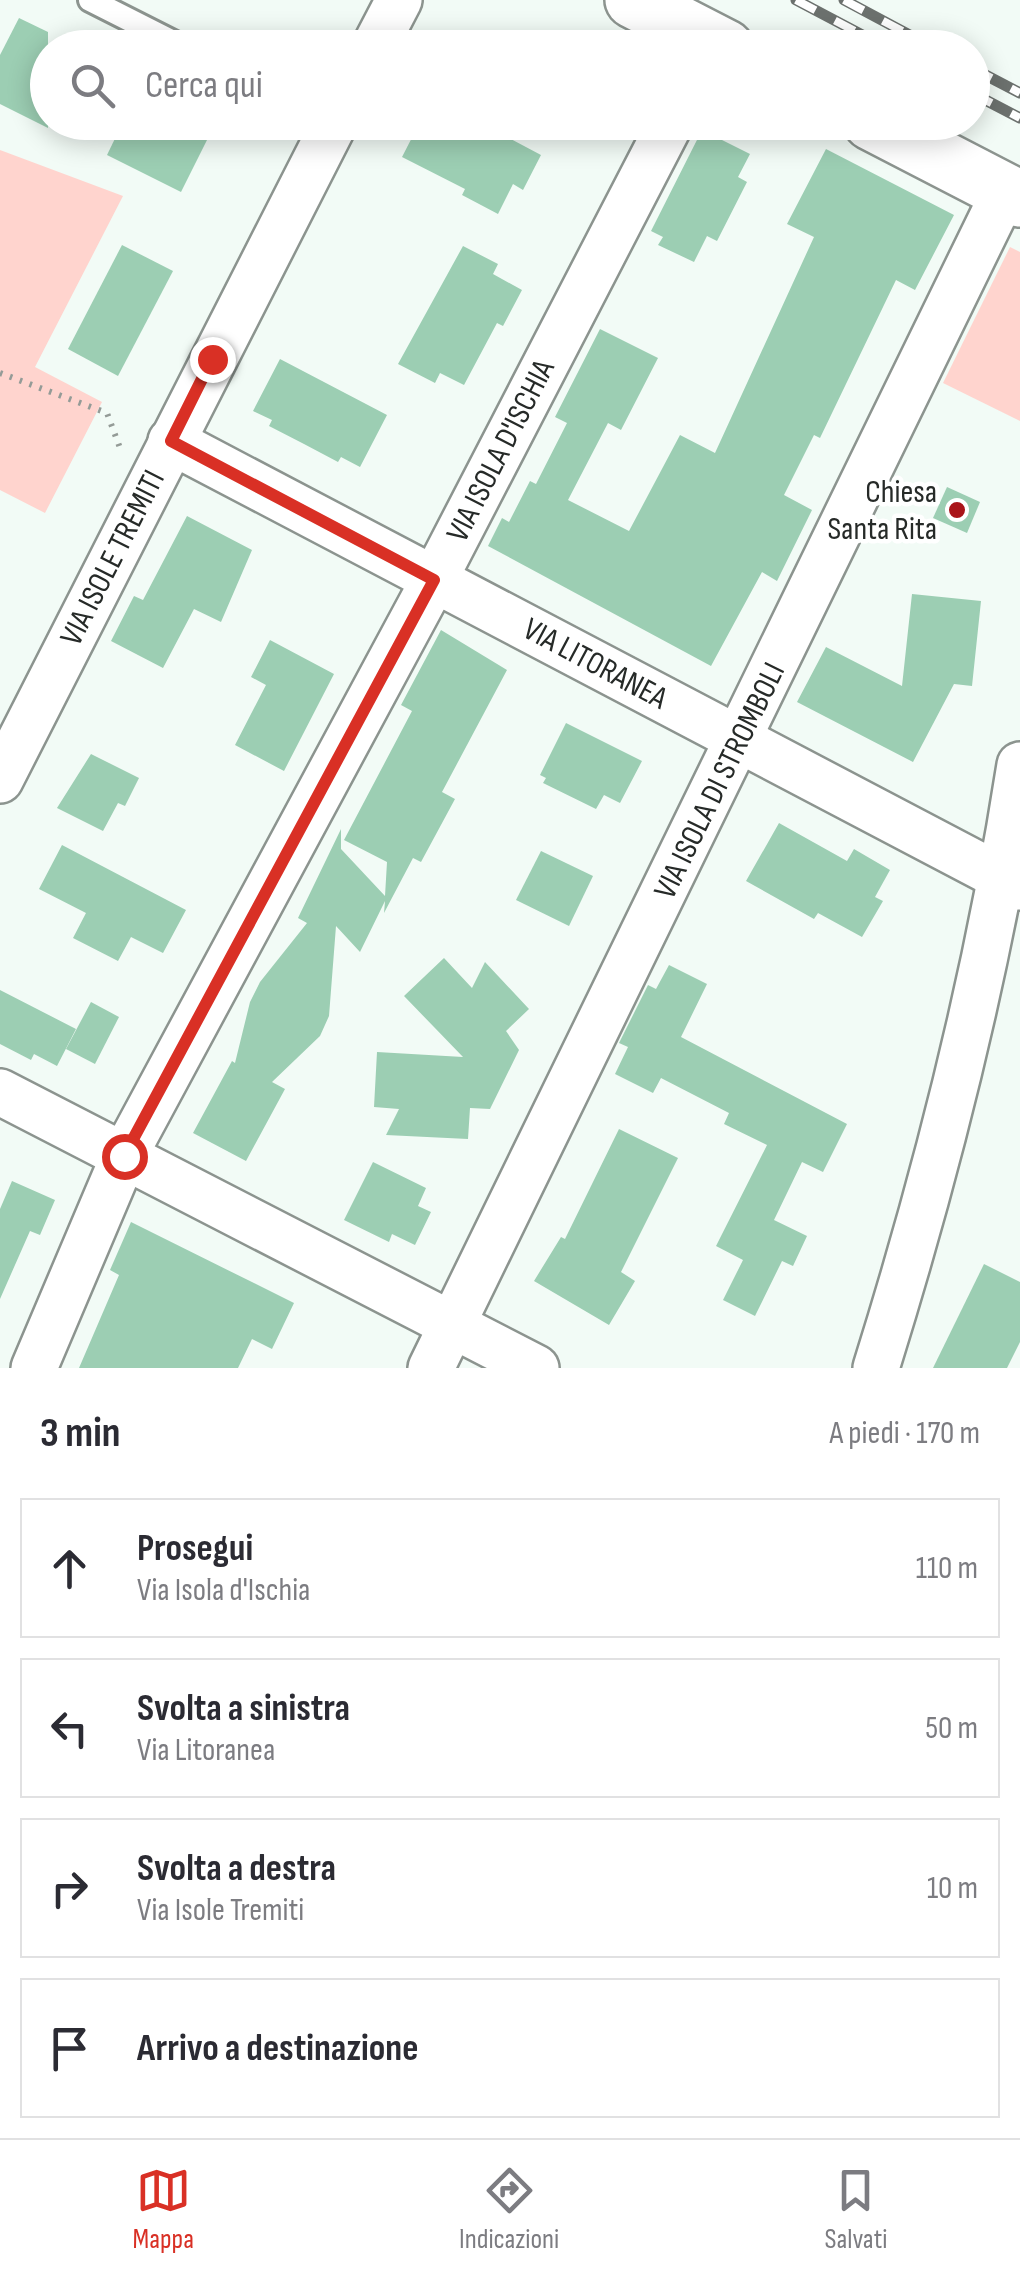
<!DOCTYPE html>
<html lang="it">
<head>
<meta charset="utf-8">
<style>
  :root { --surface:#fff; --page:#f2f2f3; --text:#2b2b33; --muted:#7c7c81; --line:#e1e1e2; --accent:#d93025 }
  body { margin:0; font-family:"Sofia Sans Condensed",sans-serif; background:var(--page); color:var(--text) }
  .stop { position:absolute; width:30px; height:30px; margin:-22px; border:8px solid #d93025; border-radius:50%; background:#fff }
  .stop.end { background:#d93025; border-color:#fff; box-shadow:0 2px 10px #0008 }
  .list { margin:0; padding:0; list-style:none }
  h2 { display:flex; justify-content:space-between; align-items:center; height:130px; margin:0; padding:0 40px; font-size:42px }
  h2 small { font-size:32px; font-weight:400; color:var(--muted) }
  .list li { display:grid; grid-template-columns:65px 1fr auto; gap:30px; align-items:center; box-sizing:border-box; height:140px; margin:0 20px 20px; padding:0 20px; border:2px solid var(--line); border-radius:0px }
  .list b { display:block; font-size:38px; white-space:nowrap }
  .list p { margin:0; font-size:32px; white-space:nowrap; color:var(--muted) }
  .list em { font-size:32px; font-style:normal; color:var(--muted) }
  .icon { flex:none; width:55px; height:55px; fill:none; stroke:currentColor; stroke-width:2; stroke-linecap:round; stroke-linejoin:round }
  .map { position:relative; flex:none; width:1020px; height:1368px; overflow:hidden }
  .search { position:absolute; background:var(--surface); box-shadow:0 5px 25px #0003; left:30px; right:30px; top:30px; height:110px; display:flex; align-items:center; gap:25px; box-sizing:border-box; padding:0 35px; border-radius:55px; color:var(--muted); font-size:38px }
  .sheet { height:770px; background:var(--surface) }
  nav { display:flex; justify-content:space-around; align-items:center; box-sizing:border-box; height:140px; border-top:2px solid var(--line); background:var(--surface); font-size:28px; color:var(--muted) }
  nav a { display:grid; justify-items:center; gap:5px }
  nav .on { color:var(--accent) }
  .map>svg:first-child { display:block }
  .green { fill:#ffd4ce }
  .building { fill:#9cceb3 }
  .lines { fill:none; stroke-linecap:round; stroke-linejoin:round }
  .service-casing { stroke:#8c948f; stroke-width:28 }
  .minor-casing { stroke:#8c948f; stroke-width:50 }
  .tertiary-casing { stroke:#8c948f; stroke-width:60 }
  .path { stroke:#949b97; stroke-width:6; stroke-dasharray:2.5 8; stroke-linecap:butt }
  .service { stroke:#fff; stroke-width:22 }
  .minor { stroke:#fff; stroke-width:45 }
  .tertiary { stroke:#fff; stroke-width:55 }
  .rail-casing { stroke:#6c716e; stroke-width:11 }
  .rail { stroke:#fff; stroke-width:8; stroke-dasharray:22; stroke-linecap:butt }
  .route { stroke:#d93025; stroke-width:12 }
  .poi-dot { fill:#a91419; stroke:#fff; stroke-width:4 }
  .labels { text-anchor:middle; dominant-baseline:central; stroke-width:9; stroke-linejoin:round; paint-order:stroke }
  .street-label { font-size:32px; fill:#262a28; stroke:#fff }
  .poi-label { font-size:32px; fill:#262a28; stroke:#fff; text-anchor:end }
</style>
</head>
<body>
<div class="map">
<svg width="1020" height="1368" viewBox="0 0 1020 1368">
  <rect width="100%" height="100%" fill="#f2fbf6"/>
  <g class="green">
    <path d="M 0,150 L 123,196 L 35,367 L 102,402 L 45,513 L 0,490 Z"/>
    <path d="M 1010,247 L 1020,252 L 1020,421 L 943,383 Z"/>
  </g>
  <g class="building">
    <path d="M 19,18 L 48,32 L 48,128 L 0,104 L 0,55 Z"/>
    <path d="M 123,122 L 216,122 L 181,192 L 107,155 Z"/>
    <path d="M 420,122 L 479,122 L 541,155 L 523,190 L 513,184 L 498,214 L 462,195 L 465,189 L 402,157 Z"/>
    <path d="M 702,130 L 750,154 L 738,177 L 747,182 L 717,241 L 707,236 L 694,262 L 658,245 L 663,237 L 651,231 Z"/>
    <path d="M 826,149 L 954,215 L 915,290 L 896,280 L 820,438 L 814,435 L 784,495 L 812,510 L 777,581 L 762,572 L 711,666 L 488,546 L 502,518 L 509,522 L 530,481 L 536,484 L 567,423 L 555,417 L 600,329 L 658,358 L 621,430 L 608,423 L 568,500 L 629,531 L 680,435 L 715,453 L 814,237 L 787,224 Z"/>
    <path d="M 122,245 L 173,271 L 118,376 L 68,349 Z"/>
    <path d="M 463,246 L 498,264 L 493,274 L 522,290 L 503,326 L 497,323 L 464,385 L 440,373 L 435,383 L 398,364 Z"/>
    <path d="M 280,359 L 387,415 L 360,467 L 341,457 L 338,462 L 304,444 L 269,426 L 272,420 L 253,411 Z"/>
    <path d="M 947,487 L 980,502 L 967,533 L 933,518 Z"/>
    <path d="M 187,516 L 252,550 L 221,622 L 194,609 L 163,668 L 111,641 L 134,596 L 143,600 Z"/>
    <path d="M 912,594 L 981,601 L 972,686 L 954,684 L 913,762 L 797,702 L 826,647 L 902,686 Z"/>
    <path d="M 441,630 L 507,670 L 442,792 L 455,799 L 421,862 L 413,858 L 384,913 L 385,901 L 360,952 L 336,926 L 329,1016 L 320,1036 L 272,1082 L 285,1089 L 246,1161 L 193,1133 L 232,1061 L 235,1063 L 250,1002 L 260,982 L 307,923 L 298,918 L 341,829 L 341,849 L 385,896 L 387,862 L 344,840 L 412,711 L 401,705 Z"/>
    <path d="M 270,640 L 334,674 L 284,771 L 235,745 L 266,685 L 251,677 Z"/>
    <path d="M 566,723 L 642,761 L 620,803 L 604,795 L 596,809 L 543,783 L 546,778 L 540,775 Z"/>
    <path d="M 91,754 L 139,778 L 125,806 L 118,803 L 103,831 L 57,808 Z"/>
    <path d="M 779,823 L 847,861 L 854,849 L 890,870 L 875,897 L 883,901 L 862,937 L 818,913 L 814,919 L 746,881 Z"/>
    <path d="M 62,845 L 186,910 L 163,953 L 131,937 L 118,961 L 73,938 L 86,913 L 39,889 Z"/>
    <path d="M 541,851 L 593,876 L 569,926 L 516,900 Z"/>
    <path d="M 444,958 L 472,988 L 485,962 L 529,1009 L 506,1031 L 519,1050 L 490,1109 L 470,1108 L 468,1139 L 386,1135 L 399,1109 L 374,1107 L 377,1052 L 463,1057 L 404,996 Z"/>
    <path d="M 669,965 L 707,984 L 681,1037 L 847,1124 L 823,1172 L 802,1162 L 774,1220 L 807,1236 L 793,1266 L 782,1261 L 755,1316 L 723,1300 L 743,1260 L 716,1246 L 767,1145 L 724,1124 L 729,1113 L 661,1078 L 653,1093 L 615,1074 L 628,1047 L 619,1043 L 648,985 L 656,989 Z"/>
    <path d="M 0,990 L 76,1029 L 57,1066 L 34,1054 L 31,1060 L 0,1044 Z"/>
    <path d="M 91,1002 L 119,1017 L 95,1064 L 66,1049 Z"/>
    <path d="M 619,1129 L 678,1158 L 621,1272 L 635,1281 L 609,1325 L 534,1281 L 561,1237 L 565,1239 Z"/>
    <path d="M 373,1162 L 426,1188 L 418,1206 L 431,1212 L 415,1245 L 392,1234 L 389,1242 L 344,1220 Z"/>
    <path d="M 12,1181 L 55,1200 L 40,1235 L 30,1231 L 0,1299 L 0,1209 Z"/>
    <path d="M 131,1222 L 294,1303 L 272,1349 L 252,1339 L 238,1368 L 79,1368 L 119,1275 L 110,1270 Z"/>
    <path d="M 984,1264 L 1020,1282 L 1020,1342 L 1007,1368 L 933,1368 Z"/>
  </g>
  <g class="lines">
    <defs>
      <path id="service" d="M 90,0 L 185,48"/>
      <g id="minor">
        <path d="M 374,48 L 399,0"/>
        <path d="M 171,441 L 1020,887"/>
        <path d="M 0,780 L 335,122"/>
        <path d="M 0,1092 L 536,1368"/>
        <path d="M 34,1368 L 124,1156 L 434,580 L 671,122"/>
        <path d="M 431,1368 L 1005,191"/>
        <path d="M 876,1368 C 937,1173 989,966 1020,765"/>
      </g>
      <g id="tertiary">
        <path d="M 633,0 L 726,48"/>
        <path d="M 871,122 L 1020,199"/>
      </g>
    </defs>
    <use href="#service" class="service-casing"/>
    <use href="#minor" class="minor-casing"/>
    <use href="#tertiary" class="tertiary-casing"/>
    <g class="path">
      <path d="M 772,34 L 798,48"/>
      <path d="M 805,48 L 809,40"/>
      <path d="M 0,373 L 107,413 L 120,448"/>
    </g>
    <use href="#service" class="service"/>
    <use href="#minor" class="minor"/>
    <use href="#tertiary" class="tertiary"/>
    <defs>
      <g id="rail">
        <path d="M 796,0 L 887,48"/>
        <path d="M 844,0 L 934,48"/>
        <path d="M 972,68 L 1020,93"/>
        <path d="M 972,93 L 1020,118"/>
      </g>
    </defs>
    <use href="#rail" class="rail-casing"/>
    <use href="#rail" class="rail"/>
  </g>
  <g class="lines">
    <path class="route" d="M 124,1156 L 434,580 L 171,441 L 212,359"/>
  </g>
  <circle class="poi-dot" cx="957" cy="510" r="10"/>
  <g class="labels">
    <g class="street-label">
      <text transform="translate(501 451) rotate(-63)">VIA ISOLA D'ISCHIA</text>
      <text transform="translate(113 558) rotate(-63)">VIA ISOLE TREMITI</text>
      <text transform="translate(595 664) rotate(28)">VIA LITORANEA</text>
      <text transform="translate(720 781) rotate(-64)">VIA ISOLA DI STROMBOLI</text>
    </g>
    <g class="poi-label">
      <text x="937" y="492">Chiesa<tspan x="937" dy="37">Santa Rita</tspan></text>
    </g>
  </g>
</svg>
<div class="stop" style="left:124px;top:1156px"></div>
<div class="stop end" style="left:212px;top:359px"></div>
<div class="search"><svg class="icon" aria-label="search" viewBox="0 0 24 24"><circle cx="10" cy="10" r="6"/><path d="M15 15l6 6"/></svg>Cerca qui</div>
</div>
<section class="sheet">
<h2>3 min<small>A piedi · 170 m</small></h2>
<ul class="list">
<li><svg class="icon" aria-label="ahead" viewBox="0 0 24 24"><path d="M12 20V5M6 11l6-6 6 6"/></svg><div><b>Prosegui</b><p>Via Isola d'Ischia</p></div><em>110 m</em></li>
<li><svg class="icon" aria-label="left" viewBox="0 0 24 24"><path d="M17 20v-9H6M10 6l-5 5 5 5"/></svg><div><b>Svolta a sinistra</b><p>Via Litoranea</p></div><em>50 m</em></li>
<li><svg class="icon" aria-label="right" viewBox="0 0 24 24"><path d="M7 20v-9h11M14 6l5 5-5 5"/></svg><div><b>Svolta a destra</b><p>Via Isole Tremiti</p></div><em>10 m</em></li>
<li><svg class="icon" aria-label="arrive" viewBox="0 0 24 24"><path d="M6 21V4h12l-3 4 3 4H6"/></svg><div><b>Arrivo a destinazione</b></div></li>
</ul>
</section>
<nav>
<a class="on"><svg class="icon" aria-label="map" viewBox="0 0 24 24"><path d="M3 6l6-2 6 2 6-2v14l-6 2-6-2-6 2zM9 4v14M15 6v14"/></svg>Mappa</a>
<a><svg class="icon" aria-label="directions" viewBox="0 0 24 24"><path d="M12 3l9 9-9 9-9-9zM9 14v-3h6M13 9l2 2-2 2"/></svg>Indicazioni</a>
<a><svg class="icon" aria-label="saved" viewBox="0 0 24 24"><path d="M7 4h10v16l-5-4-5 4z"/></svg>Salvati</a>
</nav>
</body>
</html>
